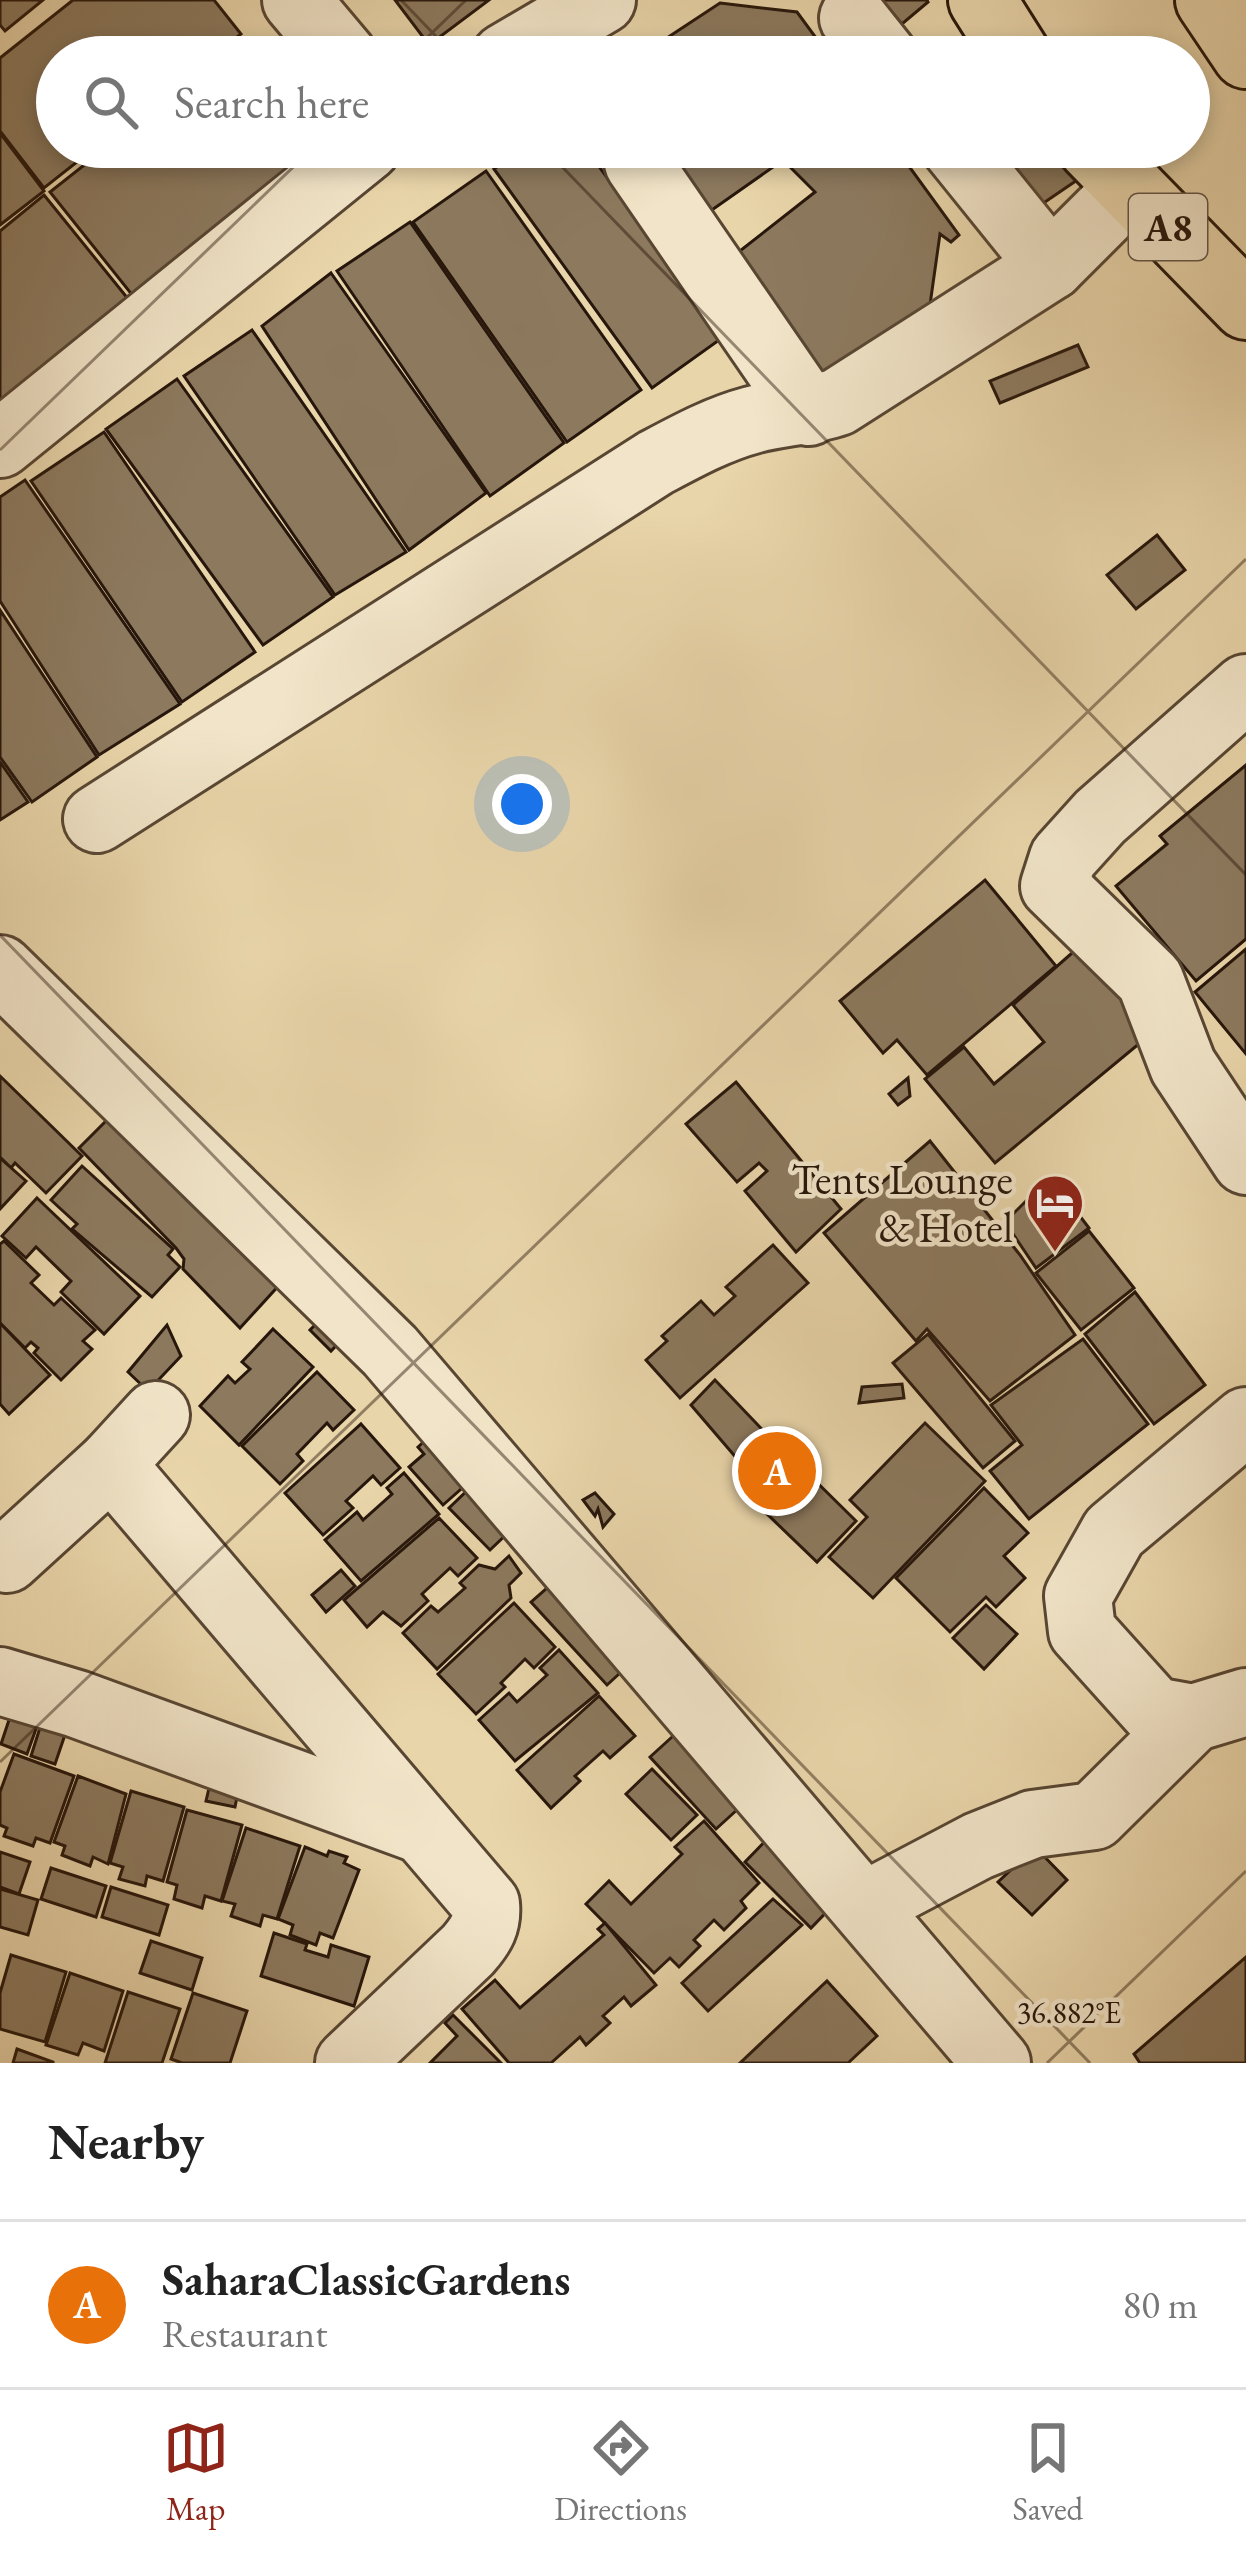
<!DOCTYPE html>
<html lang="en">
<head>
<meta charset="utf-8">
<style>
  :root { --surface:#fff; --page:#f2f2f2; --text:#222; --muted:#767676; --line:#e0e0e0; --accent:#8f2418 }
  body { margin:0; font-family:"EB Garamond",serif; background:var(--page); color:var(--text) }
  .you { position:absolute; left:522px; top:804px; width:42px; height:42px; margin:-30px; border:9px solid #fff; border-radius:50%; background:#1a73e8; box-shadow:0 0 0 18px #1a73e833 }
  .badge { display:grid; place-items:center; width:78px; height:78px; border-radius:50%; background:var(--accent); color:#fff; font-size:39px; font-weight:700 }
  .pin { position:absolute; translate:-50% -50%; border:6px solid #fff; box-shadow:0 3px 12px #0006 }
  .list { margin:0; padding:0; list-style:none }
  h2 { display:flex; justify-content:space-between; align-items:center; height:156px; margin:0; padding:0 48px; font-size:51px }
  h2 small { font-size:39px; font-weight:400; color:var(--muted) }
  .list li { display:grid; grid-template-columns:78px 1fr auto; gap:36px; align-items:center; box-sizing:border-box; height:168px; padding:0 48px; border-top:3px solid var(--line) }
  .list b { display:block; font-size:45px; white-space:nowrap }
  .list p { margin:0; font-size:39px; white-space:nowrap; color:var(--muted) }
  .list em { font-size:39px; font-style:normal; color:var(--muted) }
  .icon { flex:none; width:66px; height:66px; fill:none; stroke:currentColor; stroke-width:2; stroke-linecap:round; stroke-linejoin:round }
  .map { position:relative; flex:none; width:1246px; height:2063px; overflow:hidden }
  .search { position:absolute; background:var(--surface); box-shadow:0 6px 18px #0003; left:36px; right:36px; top:36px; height:132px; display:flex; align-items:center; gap:30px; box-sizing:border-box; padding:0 42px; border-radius:66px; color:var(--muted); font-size:45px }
  .sheet { height:324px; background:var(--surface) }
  nav { display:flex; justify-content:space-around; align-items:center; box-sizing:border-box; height:168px; border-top:3px solid var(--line); background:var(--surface); font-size:33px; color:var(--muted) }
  nav a { display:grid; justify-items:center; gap:6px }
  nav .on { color:var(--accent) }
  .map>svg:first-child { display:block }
  .building { fill:#8c795e; stroke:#27160b; stroke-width:3 }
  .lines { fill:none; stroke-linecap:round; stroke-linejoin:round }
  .minor-casing { stroke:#584633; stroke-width:72 }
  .highway-casing { stroke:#27160b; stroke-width:72 }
  .minor { stroke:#f1e4c8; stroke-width:66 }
  .highway { stroke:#e9d5aa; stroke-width:66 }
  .ticks { fill:none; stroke:#27160b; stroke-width:3; stroke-opacity:0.45 }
  .labels { text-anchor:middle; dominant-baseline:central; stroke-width:9; stroke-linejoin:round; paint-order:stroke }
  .shield { fill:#f1e4c8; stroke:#645444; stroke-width:3 }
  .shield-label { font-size:39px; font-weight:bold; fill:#27160b }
  .poi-label { font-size:42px; fill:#27160b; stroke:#f1e4c8; text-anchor:end }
  .ticks-label { font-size:30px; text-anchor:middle; fill:#27160b; stroke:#f1e4c8; stroke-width:9; stroke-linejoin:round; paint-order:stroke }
</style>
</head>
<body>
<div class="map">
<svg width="1246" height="2063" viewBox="0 0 1246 2063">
  <rect width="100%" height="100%" fill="#e9d5aa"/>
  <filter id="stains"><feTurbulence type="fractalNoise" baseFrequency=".00167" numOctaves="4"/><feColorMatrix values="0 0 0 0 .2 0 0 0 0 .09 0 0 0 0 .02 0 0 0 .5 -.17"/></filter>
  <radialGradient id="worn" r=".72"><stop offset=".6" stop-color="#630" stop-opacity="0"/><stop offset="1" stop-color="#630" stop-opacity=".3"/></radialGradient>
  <g class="building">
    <path d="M 0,0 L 43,0 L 5,31 L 0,25 Z"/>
    <path d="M 73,0 L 214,0 L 241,34 L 211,57 L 57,57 L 57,147 L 96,147 L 44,188 L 0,131 L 0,58 Z"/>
    <path d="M 395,0 L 489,0 L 429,45 Z"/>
    <path d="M 881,0 L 927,0 L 928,2 L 902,24 Z"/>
    <path d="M 720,3 L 797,12 L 830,57 L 638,57 Z"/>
    <path d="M 241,41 L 255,57 L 222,57 Z"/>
    <path d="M 0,133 L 44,191 L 0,225 Z"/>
    <path d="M 107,147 L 318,147 L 133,296 L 50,192 Z"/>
    <path d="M 524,147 L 585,147 L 722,338 L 652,388 L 494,169 Z"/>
    <path d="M 642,147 L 895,147 L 959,235 L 951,242 L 940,234 L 927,326 L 821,401 L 722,265 L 815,192 L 783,160 L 692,224 Z"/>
    <path d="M 980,147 L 1063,147 L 1083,176 L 1026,215 Z"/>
    <path d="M 486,171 L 641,390 L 567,442 L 413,222 Z"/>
    <path d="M 44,195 L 129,300 L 0,403 L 0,231 Z"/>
    <path d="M 410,222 L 564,443 L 490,496 L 337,271 Z"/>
    <path d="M 331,273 L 486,493 L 409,550 L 262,326 Z"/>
    <path d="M 252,330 L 406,552 L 335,595 L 184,376 Z"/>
    <path d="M 1078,345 L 1088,367 L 1000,403 L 990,381 Z"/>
    <path d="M 177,379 L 333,597 L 263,645 L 106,429 Z"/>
    <path d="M 104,432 L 255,652 L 182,702 L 31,481 Z"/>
    <path d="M 25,480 L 180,704 L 99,755 L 0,601 L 0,497 Z"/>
    <path d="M 1157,535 L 1185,570 L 1136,609 L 1107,575 Z"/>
    <path d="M 0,610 L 97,757 L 32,802 L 0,757 Z"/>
    <path d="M 0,762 L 28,802 L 0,820 Z"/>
    <path d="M 1246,765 L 1246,939 L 1196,981 L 1116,886 L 1167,844 L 1160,836 Z"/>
    <path d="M 985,880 L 1056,966 L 927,1075 L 897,1040 L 883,1053 L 840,1001 Z"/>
    <path d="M 1080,946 L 1152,1033 L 995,1163 L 925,1079 L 964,1047 L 994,1084 L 1044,1042 L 1013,1005 Z"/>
    <path d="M 1246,949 L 1246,1054 L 1195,992 Z"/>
    <path d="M 0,1076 L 82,1156 L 46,1193 L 15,1163 L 11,1168 L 0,1157 Z"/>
    <path d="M 908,1078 L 910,1096 L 898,1105 L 889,1094 Z"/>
    <path d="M 736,1082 L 841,1209 L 796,1252 L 745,1191 L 767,1171 L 759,1163 L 737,1182 L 686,1124 Z"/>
    <path d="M 118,1109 L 207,1218 L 219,1231 L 224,1226 L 282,1282 L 240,1328 L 183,1269 L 184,1259 L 176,1248 L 79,1148 Z"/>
    <path d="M 930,1141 L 1020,1255 L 1075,1335 L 990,1401 L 927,1329 L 916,1341 L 824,1233 Z"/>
    <path d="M 0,1158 L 26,1181 L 0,1209 Z"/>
    <path d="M 82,1166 L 173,1249 L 168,1255 L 180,1267 L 152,1297 L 72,1229 L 77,1224 L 51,1200 Z"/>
    <path d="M 1050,1177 L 1089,1228 L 1036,1268 L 1005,1222 Z"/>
    <path d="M 37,1198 L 140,1296 L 104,1334 L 61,1292 L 71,1281 L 36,1247 L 26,1258 L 2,1236 Z"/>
    <path d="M 1089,1231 L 1134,1288 L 1081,1330 L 1036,1273 Z"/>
    <path d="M 4,1241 L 39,1275 L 31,1283 L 54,1305 L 61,1298 L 95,1330 L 83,1341 L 92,1349 L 61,1380 L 34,1353 L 38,1348 L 31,1342 L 25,1348 L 0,1323 L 0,1244 Z"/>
    <path d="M 773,1245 L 808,1283 L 680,1398 L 646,1360 L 667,1341 L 662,1336 L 701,1301 L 714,1315 L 735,1296 L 726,1287 Z"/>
    <path d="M 1135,1292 L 1205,1385 L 1154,1424 L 1085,1334 Z"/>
    <path d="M 328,1312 L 349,1332 L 331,1351 L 310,1330 Z"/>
    <path d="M 0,1323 L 50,1375 L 9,1414 L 0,1404 Z"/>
    <path d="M 167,1325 L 181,1356 L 148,1391 L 128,1372 Z"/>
    <path d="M 273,1329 L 313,1367 L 239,1445 L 200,1406 L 228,1376 L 235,1383 L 250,1369 L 242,1362 Z"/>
    <path d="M 928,1334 L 1015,1441 L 983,1468 L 893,1363 Z"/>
    <path d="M 1083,1339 L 1148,1424 L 1029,1519 L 990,1471 L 1022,1445 L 991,1405 Z"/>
    <path d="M 317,1372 L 354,1410 L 333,1430 L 327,1423 L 297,1454 L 303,1461 L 280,1484 L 242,1446 Z"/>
    <path d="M 715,1380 L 778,1446 L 751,1475 L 691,1405 Z"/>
    <path d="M 902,1384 L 904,1398 L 859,1403 L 862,1387 Z"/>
    <path d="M 925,1423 L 985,1481 L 873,1598 L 829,1557 L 867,1517 L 850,1500 Z"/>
    <path d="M 361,1424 L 400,1468 L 381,1485 L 373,1476 L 346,1501 L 353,1508 L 323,1535 L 285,1493 Z"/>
    <path d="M 431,1435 L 470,1481 L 443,1505 L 409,1467 L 424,1454 L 418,1447 Z"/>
    <path d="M 782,1448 L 856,1521 L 817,1562 L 742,1490 Z"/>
    <path d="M 404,1473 L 439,1514 L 361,1581 L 325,1540 L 357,1512 L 363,1520 L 392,1494 L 387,1488 Z"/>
    <path d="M 472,1486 L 512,1529 L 490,1550 L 449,1508 Z"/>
    <path d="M 984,1488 L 1028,1533 L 1004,1556 L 1025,1578 L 996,1607 L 986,1597 L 950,1632 L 896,1578 Z"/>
    <path d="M 595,1493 L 614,1514 L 603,1527 L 598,1509 L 595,1516 L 583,1500 Z"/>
    <path d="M 439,1518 L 477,1558 L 458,1576 L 450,1568 L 422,1594 L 428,1601 L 401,1626 L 383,1612 L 367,1627 L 344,1600 Z"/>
    <path d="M 509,1556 L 521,1573 L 509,1585 L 511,1598 L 437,1669 L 403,1633 L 431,1606 L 438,1612 L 465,1588 L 460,1583 L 479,1565 L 495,1569 Z"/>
    <path d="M 341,1570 L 355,1586 L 326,1612 L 312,1595 Z"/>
    <path d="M 556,1580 L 632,1662 L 607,1685 L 531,1602 Z"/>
    <path d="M 514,1603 L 555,1647 L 534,1668 L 525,1659 L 501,1683 L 505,1687 L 476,1714 L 438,1674 Z"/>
    <path d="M 986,1605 L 1017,1634 L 984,1669 L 953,1638 Z"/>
    <path d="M 559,1650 L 598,1693 L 515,1761 L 479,1720 L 509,1693 L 517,1702 L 547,1675 L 540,1668 Z"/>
    <path d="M 599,1696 L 635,1736 L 610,1758 L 603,1751 L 575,1776 L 580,1781 L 551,1808 L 517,1770 Z"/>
    <path d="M 14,1705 L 41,1715 L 27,1754 L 1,1744 Z"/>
    <path d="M 44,1715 L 69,1723 L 55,1764 L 31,1756 Z"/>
    <path d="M 683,1727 L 750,1798 L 716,1829 L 650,1757 Z"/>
    <path d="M 14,1754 L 74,1776 L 50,1843 L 36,1838 L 33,1846 L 4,1836 L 7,1828 L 0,1825 L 0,1792 Z"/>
    <path d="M 652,1769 L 697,1815 L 671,1840 L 626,1794 Z"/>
    <path d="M 213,1771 L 241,1777 L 235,1807 L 206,1801 Z"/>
    <path d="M 78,1776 L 126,1794 L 108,1864 L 93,1857 L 90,1866 L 62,1855 L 65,1846 L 54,1842 Z"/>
    <path d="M 131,1791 L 184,1807 L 163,1881 L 147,1876 L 145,1886 L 119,1879 L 123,1867 L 110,1863 Z"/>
    <path d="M 187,1810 L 242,1825 L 221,1901 L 205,1896 L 202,1908 L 174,1899 L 177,1885 L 167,1882 Z"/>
    <path d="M 704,1821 L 759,1883 L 741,1901 L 746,1908 L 724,1930 L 714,1920 L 694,1940 L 700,1946 L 679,1967 L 670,1958 L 654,1973 L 586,1904 L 609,1881 L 631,1904 L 682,1854 L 675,1847 Z"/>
    <path d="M 246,1828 L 300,1846 L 277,1919 L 263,1915 L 260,1926 L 231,1916 L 235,1904 L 222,1901 Z"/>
    <path d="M 774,1832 L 840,1898 L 811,1928 L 745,1862 Z"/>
    <path d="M 305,1847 L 327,1856 L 329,1851 L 347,1857 L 344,1863 L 359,1870 L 333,1938 L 320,1933 L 316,1945 L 290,1935 L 293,1925 L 278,1919 Z"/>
    <path d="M 1035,1847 L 1067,1880 L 1032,1915 L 998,1882 Z"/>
    <path d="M 0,1852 L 30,1862 L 19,1894 L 0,1887 Z"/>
    <path d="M 51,1868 L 106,1886 L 96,1917 L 41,1899 Z"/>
    <path d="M 111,1887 L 168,1905 L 159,1935 L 102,1917 Z"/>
    <path d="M 0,1889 L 38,1900 L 28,1935 L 0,1927 Z"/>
    <path d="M 773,1899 L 802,1925 L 708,2011 L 682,1983 Z"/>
    <path d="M 605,1923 L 656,1985 L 631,2006 L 624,1997 L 603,2016 L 610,2023 L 586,2045 L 580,2037 L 551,2063 L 509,2063 L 462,2009 L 495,1980 L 520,2008 L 604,1935 L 598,1929 Z"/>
    <path d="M 274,1933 L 307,1944 L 305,1950 L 328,1957 L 331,1945 L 369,1957 L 354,2006 L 261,1976 Z"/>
    <path d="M 151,1941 L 202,1958 L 192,1990 L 140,1973 Z"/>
    <path d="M 11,1955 L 66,1972 L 45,2042 L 0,2029 L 0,1993 Z"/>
    <path d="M 1246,1957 L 1246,2063 L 1140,2063 L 1134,2054 Z"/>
    <path d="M 70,1973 L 123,1991 L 104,2051 L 83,2043 L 78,2055 L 46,2045 Z"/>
    <path d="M 827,1981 L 877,2036 L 848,2063 L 740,2063 Z"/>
    <path d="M 128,1992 L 180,2009 L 162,2063 L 105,2063 Z"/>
    <path d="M 193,1993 L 247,2011 L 230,2063 L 182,2063 L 171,2059 Z"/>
    <path d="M 453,2015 L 501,2063 L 430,2063 L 457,2036 L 445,2023 Z"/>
    <path d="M 17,2049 L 53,2062 L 53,2063 L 13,2063 Z"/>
  </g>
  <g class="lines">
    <defs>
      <g id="minor">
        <path d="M 296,0 L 344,57"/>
        <path d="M 853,18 L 884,57"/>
        <path d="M 505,57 L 602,0"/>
        <path d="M 955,147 L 1051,266"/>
        <path d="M 638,163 L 809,412"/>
        <path d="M 0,444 L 367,147"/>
        <path d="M 1246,688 L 1100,817 L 1063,858 L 1054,886 L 1150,980 L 1183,1066 L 1246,1161"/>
        <path d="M 97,819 L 655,463 C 687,446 718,429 752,420 C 781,412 809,412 838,402 L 1051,266 L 1130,187"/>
        <path d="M 0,969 L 390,1351 L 997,2063"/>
        <path d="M 1246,1421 L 1114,1532 L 1078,1596 L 1082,1631 L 1154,1711 L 1193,1718 L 1246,1702"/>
        <path d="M 111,1464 L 486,1904 C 488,1924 481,1935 468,1950 L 349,2063"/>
        <path d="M 7,1559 L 111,1464 L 156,1415"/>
        <path d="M 0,1681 L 77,1704 L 422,1830"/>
        <path d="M 864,1906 L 978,1846 L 1033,1824 L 1094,1816 L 1193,1718"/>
      </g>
      <g id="highway">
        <path d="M 982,0 L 1018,57"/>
        <path d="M 1209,0 L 1246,55"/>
        <path d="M 1091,147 L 1246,306"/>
      </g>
    </defs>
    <use href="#minor" class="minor-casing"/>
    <use href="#highway" class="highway-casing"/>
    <use href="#minor" class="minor"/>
    <use href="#highway" class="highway"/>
  </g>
  <path class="ticks" d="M 401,0 L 456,57M 407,57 L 466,0M 543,147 L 1246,875M 0,450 L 314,147M 0,935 L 1090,2063M 0,1762 L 1246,559M 1047,2063 L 1246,1871"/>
  <defs>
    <symbol id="hotel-pin" viewBox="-11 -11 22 30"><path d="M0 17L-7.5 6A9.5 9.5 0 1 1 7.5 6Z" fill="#8f2418" stroke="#f1e4c8"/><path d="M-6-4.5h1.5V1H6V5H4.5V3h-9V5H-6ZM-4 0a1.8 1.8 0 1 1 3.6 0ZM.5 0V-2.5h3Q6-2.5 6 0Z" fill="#fff"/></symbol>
  </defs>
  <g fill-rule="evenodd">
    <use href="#hotel-pin" x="1022" y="1170" width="66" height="90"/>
  </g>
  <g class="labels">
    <rect class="shield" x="1129" y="194" width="78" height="66" rx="9"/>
    <g class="shield-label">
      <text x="1168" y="227">A8</text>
    </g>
    <g class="poi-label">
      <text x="1013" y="1179">Tents Lounge<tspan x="1013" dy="48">&amp; Hotel</tspan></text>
    </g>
  </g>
  <g class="ticks-label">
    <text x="1069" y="2023">36.882°E</text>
  </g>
  <rect width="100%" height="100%" filter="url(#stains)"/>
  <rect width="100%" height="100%" fill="url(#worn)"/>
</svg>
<div class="you"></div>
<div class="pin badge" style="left:777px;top:1471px;background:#e8710a">A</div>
<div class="search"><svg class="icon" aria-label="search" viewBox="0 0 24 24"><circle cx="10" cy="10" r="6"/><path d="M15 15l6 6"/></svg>Search here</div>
</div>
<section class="sheet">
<h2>Nearby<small></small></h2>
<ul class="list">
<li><span class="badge" style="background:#e8710a">A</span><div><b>SaharaClassicGardens</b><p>Restaurant</p></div><em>80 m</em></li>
</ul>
</section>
<nav>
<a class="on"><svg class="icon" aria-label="map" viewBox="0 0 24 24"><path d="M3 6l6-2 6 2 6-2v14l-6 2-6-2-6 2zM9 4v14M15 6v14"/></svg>Map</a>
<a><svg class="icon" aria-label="directions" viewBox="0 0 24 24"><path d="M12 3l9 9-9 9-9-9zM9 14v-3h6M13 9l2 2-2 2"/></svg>Directions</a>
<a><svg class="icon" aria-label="saved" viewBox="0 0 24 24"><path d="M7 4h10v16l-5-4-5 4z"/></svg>Saved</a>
</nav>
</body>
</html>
